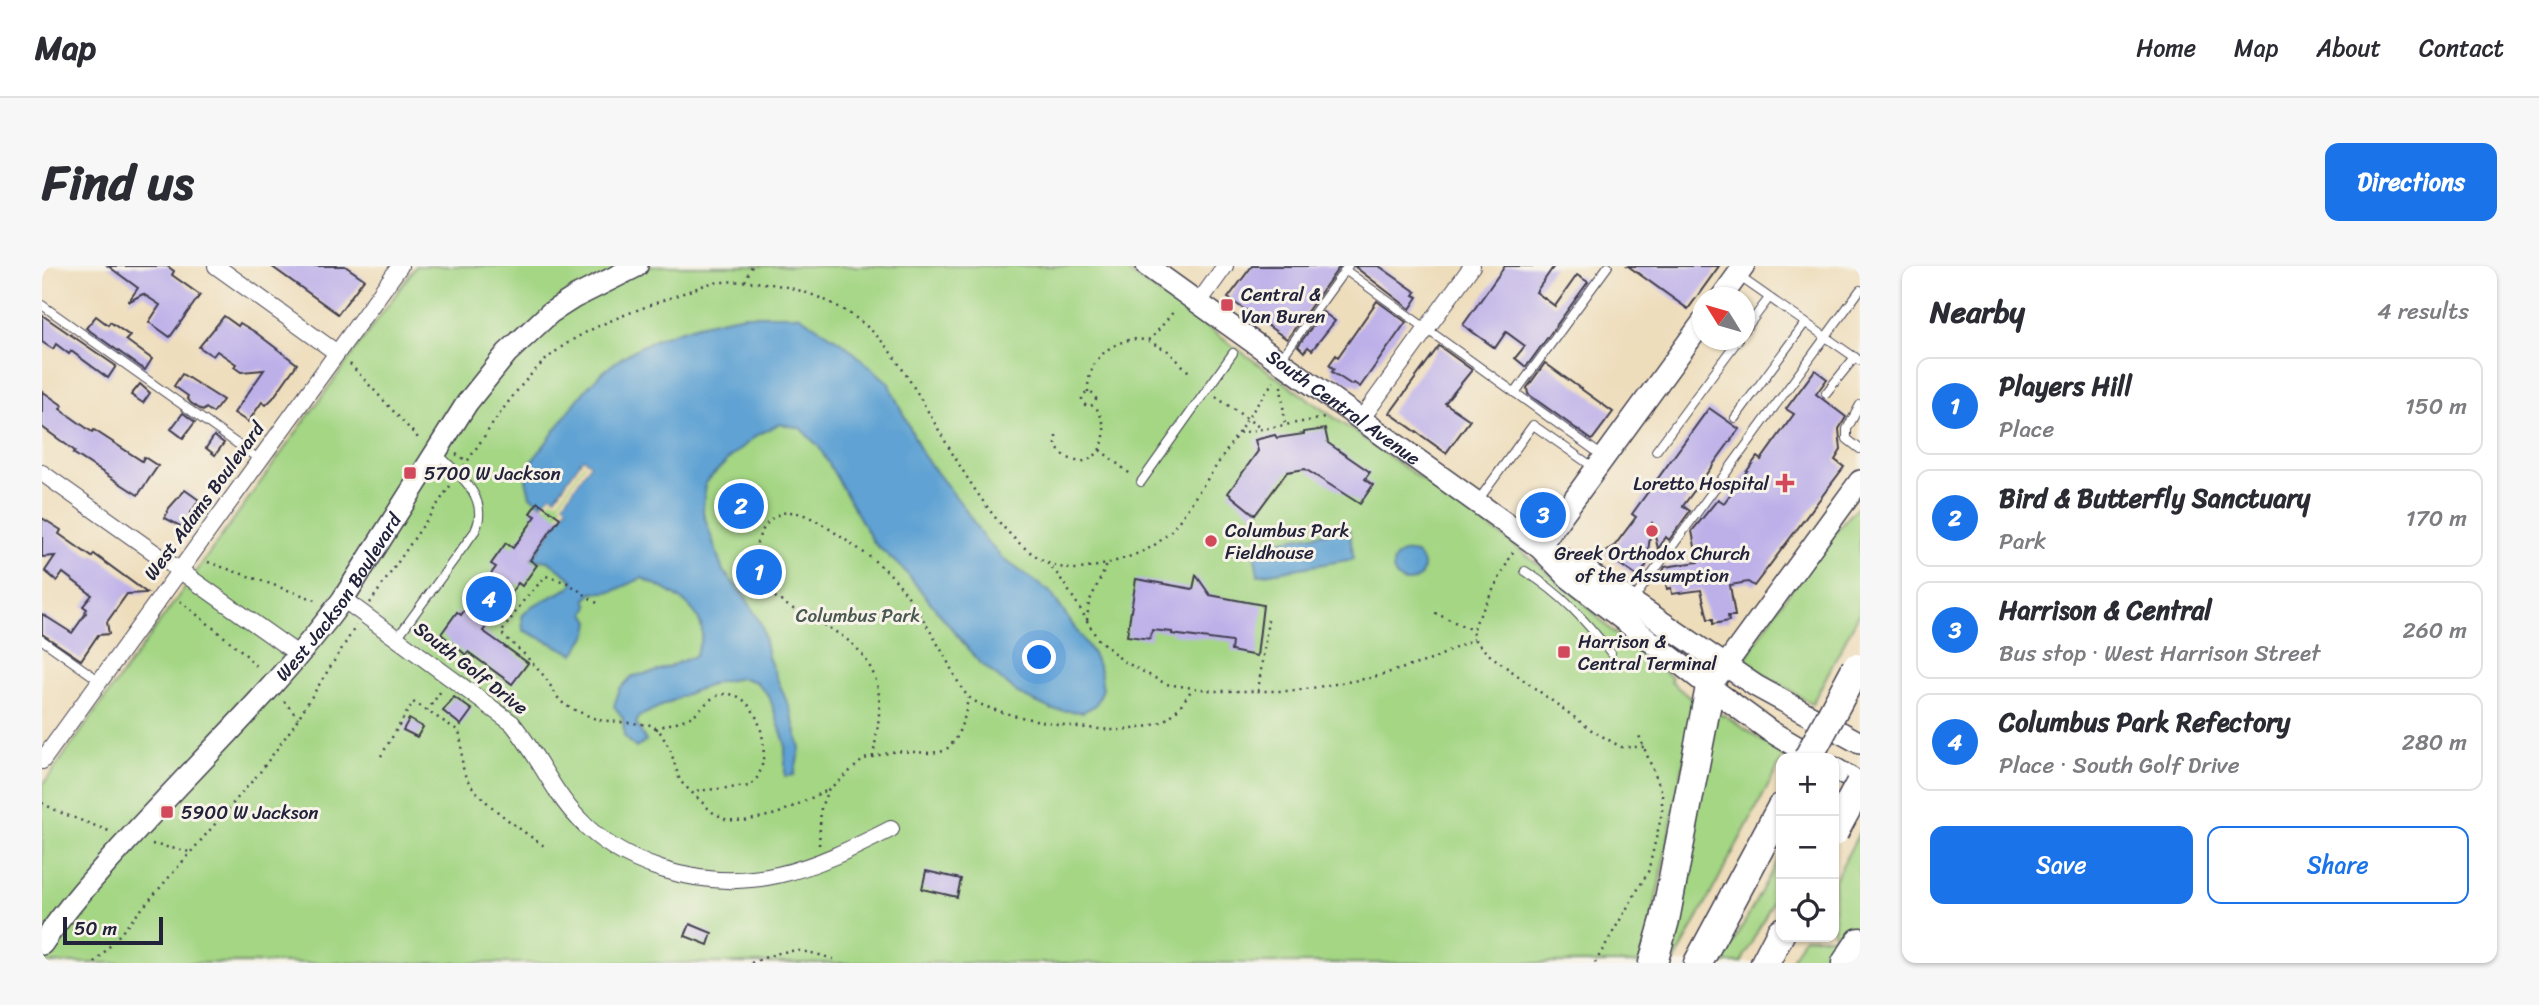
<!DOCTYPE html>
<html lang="en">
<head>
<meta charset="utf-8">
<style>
  :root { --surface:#fff; --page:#f7f7f7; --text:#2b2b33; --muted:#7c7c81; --line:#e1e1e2; --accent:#1a73e8 }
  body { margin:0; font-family:Sriracha,sans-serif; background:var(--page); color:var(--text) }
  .controls { position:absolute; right:21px; bottom:21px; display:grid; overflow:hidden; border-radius:14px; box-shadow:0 2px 5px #0004 }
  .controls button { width:63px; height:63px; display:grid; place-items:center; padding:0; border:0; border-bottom:2px solid var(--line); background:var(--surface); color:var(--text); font:35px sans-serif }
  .compass { position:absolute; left:1650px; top:21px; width:63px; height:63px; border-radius:50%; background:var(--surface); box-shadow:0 2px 5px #0004; rotate:307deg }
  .scale { position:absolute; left:21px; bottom:18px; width:100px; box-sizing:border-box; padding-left:7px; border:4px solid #22223b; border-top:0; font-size:19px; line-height:24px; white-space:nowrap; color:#22223b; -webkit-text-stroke:5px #f7f3e8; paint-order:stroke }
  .you { position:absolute; left:998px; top:392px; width:24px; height:24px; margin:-18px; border:5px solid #fff; border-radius:50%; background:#1a73e8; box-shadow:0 0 0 10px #1a73e833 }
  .badge { display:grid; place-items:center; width:46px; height:46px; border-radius:50%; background:var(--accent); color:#fff; font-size:23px; font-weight:700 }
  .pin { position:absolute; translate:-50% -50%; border:4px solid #fff; box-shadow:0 2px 7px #0006 }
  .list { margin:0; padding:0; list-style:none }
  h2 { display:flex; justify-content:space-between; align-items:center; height:91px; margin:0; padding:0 28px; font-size:30px }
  h2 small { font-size:23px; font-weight:400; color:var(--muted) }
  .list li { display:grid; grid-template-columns:46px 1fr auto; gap:21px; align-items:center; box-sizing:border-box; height:98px; margin:0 14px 14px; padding:0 14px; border:2px solid var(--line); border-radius:14px }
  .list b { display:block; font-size:26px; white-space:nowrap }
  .list p { margin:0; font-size:23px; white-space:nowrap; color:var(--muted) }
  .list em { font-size:23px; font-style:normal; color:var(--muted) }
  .actions { display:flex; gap:14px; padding:21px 28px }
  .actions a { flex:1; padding:16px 0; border:2px solid var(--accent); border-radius:14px; text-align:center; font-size:24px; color:var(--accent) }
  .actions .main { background:var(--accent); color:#fff }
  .icon { flex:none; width:38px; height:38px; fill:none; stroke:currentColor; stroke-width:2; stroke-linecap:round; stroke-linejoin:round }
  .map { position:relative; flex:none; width:1818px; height:697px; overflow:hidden; border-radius:14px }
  header { display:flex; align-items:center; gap:42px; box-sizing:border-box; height:98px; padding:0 35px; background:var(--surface); border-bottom:2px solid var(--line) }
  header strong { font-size:33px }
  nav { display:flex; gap:38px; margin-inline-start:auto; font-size:24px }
  .intro { display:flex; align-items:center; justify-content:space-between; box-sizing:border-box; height:168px; padding:0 42px }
  h1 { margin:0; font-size:49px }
  .button { padding:18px 32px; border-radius:14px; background:var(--accent); color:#fff; font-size:24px; font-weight:700 }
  main { display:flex; gap:42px; padding:0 42px }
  aside { flex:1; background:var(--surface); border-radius:14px; box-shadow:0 2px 5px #0004 }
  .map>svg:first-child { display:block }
  .green { fill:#a4d684; stroke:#637c60; stroke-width:2 }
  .water { fill:#5fa2d3; stroke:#406287; stroke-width:2 }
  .pier { fill:#edb }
  .building { fill:#bdb0e9 }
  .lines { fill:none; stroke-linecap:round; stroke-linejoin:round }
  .lane-casing { stroke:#413e4e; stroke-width:10 }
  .street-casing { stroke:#413e4e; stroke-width:18 }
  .secondary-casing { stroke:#413e4e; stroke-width:24 }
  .highway-casing { stroke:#413e4e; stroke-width:31 }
  .path { stroke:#413e4e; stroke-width:2.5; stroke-dasharray:2 5; stroke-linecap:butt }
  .lane { stroke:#fff; stroke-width:8 }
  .street { stroke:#fff; stroke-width:16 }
  .secondary { stroke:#fff; stroke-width:21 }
  .highway { stroke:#fff; stroke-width:28 }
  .highway-bridge-casing { stroke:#413e4e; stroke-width:31; stroke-linecap:butt }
  .highway-bridge { stroke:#fff; stroke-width:28 }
  .poi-dot { fill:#d1495b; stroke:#f7f3e8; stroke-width:2.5 }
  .labels { text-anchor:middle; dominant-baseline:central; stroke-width:6; stroke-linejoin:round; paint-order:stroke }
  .poi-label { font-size:19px; fill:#22223b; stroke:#f7f3e8; text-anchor:start }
  .street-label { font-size:19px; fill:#22223b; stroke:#f7f3e8 }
  .park-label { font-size:19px; fill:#495851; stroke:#f7f3e8 }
</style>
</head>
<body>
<header>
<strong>Map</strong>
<nav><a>Home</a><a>Map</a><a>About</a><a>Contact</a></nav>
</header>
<div class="intro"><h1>Find us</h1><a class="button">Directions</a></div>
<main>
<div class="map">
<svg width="1818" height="697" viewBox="0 0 1818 697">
  <rect width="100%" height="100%" fill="#f7f3e8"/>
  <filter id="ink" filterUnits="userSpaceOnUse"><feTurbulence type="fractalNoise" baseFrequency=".0143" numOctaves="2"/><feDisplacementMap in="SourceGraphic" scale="14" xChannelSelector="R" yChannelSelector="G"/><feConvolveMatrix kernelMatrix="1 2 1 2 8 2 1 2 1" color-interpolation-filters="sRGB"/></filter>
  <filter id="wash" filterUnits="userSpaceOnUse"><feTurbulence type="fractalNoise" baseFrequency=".00686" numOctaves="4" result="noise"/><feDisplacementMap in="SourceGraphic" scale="28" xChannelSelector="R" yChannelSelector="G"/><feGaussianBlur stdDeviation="1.57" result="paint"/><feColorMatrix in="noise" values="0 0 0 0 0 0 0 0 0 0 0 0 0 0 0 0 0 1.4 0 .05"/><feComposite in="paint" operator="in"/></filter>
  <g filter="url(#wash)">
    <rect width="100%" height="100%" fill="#edb"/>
    <g class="green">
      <path d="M 374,0 L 1078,0 L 1471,278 L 1534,329 L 1569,364 L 1630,412 L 1628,415 L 1654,437 L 1601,697 L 0,697 L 0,520 Z"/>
      <path d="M 1818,238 L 1818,346 L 1770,438 L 1702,396 L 1733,346 L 1783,278 Z"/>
      <path d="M 1673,447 L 1684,450 L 1742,490 L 1632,697 L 1617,697 Z"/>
      <path d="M 1818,565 L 1818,656 L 1791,697 L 1748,697 L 1762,671 L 1792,671 L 1792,615 Z"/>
      <path d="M 1739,588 L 1739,620 L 1699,697 L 1681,697 Z"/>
    </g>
    <g class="water">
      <path d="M 703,49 L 756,49 L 802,78 L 846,116 L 881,189 L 921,240 L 941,271 L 960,292 L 1008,326 L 1051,388 L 1058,404 L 1061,423 L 1054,439 L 1041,446 L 1011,444 L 978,429 L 936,395 L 862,304 L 832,277 L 777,181 L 758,162 L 738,158 L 715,169 L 689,191 L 663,217 L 661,246 L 681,305 L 703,330 L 720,360 L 726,391 L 748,443 L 758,482 L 752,509 L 743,510 L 743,477 L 727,430 L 714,416 L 700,412 L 677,416 L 649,426 L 598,450 L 594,457 L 604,475 L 594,482 L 582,470 L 581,452 L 572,440 L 578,422 L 591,410 L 613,406 L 653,390 C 655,383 660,375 660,368 C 661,340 622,322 600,312 L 572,325 L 551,327 L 544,333 L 547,340 L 543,347 L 548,355 L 546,367 L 532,388 L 481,364 L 480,350 L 490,340 L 529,321 L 531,314 L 506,295 L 490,293 L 525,241 L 521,237 L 548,198 L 541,193 L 513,232 L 508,229 L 501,238 L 488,230 L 484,213 L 489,196 C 512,169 533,131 560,107 C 599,72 652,58 703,49 Z"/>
      <path d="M 1307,263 L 1312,293 L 1216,309 L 1211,279 Z"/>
      <circle cx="1366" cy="301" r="15"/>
    </g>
    <path class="pier" d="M 541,193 L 548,198 L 521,237 L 525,240 L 518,252 L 516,250 L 521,241 L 518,236 L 543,199 L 542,198 L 516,235 L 509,233 L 504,240 L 501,238 L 508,229 L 514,232 Z"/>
    <g id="blocks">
      <g class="building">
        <path d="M 66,0 L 125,0 L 132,5 L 130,9 L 158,29 L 128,71 L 107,56 L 118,39 L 101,28 L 86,36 L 96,22 Z"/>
        <path d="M 229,0 L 303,0 L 322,13 L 296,48 Z"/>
        <path d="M 1210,0 L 1298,0 L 1245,73 L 1186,32 Z"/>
        <path d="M 1312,0 L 1337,0 L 1374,26 L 1372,29 L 1376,31 L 1368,43 Z"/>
        <path d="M 1463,0 L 1512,0 L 1494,26 L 1513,40 L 1535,9 L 1546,16 L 1484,101 L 1473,92 L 1483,80 L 1464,66 L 1453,82 L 1421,59 Z"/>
        <path d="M 1586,0 L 1677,0 L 1646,43 Z"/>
        <path d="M 1335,35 L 1364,56 L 1318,121 L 1312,117 L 1310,119 L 1290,106 L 1292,103 L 1287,99 L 1294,89 L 1296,91 Z"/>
        <path d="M 1281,46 L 1293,55 L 1270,84 L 1266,81 L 1262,86 L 1256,80 Z"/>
        <path d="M 0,49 L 74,100 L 66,112 L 29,85 L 27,88 L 14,78 L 11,83 L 0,76 Z"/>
        <path d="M 54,50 L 66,59 L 68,56 L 88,70 L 84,74 L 110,93 L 103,104 L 44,62 Z"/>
        <path d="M 182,50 L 196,60 L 198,57 L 213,66 L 255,98 L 231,132 L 224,139 L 220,136 L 206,156 L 192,147 L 222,104 L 199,106 L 192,101 L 194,98 L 175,85 L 171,90 L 157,81 Z"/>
        <path d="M 1397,80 L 1430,104 L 1403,137 L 1428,154 L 1404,187 L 1348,147 Z"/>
        <path d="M 1503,97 L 1571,146 L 1550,174 L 1486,128 L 1485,122 Z"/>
        <path d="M 1773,104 L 1785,113 L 1774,128 L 1804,151 L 1797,163 L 1799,184 L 1793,194 L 1802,201 L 1712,320 L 1706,316 L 1688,319 L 1693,350 L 1686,350 L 1687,355 L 1671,358 L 1671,353 L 1666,353 L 1659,324 L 1630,328 L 1629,322 L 1625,323 L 1621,305 L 1623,301 L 1656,296 L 1650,265 L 1676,233 L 1682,237 L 1715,191 L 1719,194 L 1752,148 L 1744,143 Z"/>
        <path d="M 140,108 L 181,134 L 171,147 L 164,142 L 161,145 L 149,137 L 145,132 L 146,130 L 132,120 Z"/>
        <path d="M 98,118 L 108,127 L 101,137 L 89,129 Z"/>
        <path d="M 0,125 L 20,139 L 18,143 L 50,166 L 52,164 L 100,195 L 102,191 L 116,200 L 96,229 L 31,187 L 33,185 L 0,161 Z"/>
        <path d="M 1667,142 L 1697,163 L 1641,240 L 1648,245 L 1627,274 L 1624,271 L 1616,283 L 1610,256 L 1604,300 L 1596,311 L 1562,287 L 1573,279 L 1594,251 L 1590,248 Z"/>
        <path d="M 141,147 L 153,156 L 141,172 L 129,163 Z"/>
        <path d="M 1283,163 L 1286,177 L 1328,206 L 1323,213 L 1331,219 L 1318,238 L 1263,203 L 1245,206 L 1213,249 L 1186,227 L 1216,185 L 1213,174 L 1233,169 L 1235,172 L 1262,168 L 1262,166 Z"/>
        <path d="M 172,170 L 182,177 L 173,189 L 164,182 Z"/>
        <path d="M 143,224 L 157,234 L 140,261 L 123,252 L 127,242 Z"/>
        <path d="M 496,236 L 518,252 L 488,294 L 495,299 L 480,320 L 476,317 L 441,365 L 486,397 L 470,418 L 426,386 L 424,389 L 399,368 L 415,346 L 419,349 L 454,301 L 449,298 L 464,277 L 471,282 L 494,250 L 488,247 Z"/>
        <path d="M 0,252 L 19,264 L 17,268 L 50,291 L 52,288 L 105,327 L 85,328 L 65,356 L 67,368 L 56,369 L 39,394 L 0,368 L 0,348 L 30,367 L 44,347 L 43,346 L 45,343 L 41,340 L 50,329 L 21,307 L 15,315 L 3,305 L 13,290 L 0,291 Z"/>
        <path d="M 1154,309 L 1168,329 L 1221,339 L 1215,390 L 1189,385 L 1190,376 L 1130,368 L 1130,366 L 1110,364 L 1108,373 L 1085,370 L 1094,313 L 1151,323 Z"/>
        <path d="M 412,431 L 430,444 L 419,459 L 401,445 Z"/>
        <path d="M 367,453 L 381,461 L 375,471 L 361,464 Z"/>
        <path d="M 884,605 L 919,613 L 915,631 L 880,623 Z"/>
        <path d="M 648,658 L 670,667 L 666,679 L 643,670 Z"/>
      </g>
    </g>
  </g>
  <g filter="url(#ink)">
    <use href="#blocks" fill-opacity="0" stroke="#413e4e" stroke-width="2"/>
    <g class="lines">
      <defs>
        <g id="lane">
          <path d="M 1303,4 L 1562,191"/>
          <path d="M 1698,11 L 1818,95"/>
          <path d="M 0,39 L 218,194"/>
          <path d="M 1702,65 L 1727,32"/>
          <path d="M 1238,94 L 1306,0"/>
          <path d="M 1473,127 L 1566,0"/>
          <path d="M 1784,127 L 1813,91"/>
          <path d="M 1818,139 L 1805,163 L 1805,173 L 1818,183"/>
          <path d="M 1693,152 L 1763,57"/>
          <path d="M 1614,185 L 1696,74"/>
          <path d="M 1099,216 L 1191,87"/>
          <path d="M 1435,236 L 1491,159 L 1554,203"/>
          <path d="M 1483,305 C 1520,328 1543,354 1569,387"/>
          <path d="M 1591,334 L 1818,24"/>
          <path d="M 355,372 L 433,265 C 449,232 416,208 395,187"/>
          <path d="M 0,374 L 58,415"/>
        </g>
        <g id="street">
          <path d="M 174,0 L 295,87"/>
          <path d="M 1157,36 L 1183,0"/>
          <path d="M 1320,152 L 1430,0"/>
          <path d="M 0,207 L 257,389"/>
          <path d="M 301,333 L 470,457 C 495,487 510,525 537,553 C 559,577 588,593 619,603 C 708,631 770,603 849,563"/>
          <path d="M 0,495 L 358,0"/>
        </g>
        <g id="secondary">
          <path id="s1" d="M 1105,0 L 1497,281 L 1527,312 L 1668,421 L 1728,465 L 1774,492"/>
          <path d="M 1679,32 L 1702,0"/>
          <path d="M 1497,281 L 1660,57"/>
          <path d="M 1512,288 L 1537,300 L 1714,420 L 1818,477"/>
          <path d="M 1675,411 L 1818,215"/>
          <path d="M 1792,502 L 1818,518"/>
          <path id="s2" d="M 0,678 C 25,641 55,608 85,575 C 157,495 237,420 301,333 L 425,137 L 465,87 L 508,47 L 533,31 L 595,0"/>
        </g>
        <g id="highway">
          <path d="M 1611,697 L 1623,654 L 1668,421"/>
          <path d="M 1656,697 L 1739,542"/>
          <path d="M 1723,697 L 1739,666"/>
          <path d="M 1804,697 L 1818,676"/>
        </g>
      </defs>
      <use href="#lane" class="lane-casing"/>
      <use href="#street" class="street-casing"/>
      <use href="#secondary" class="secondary-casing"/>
      <use href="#highway" class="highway-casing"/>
      <g class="path">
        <path d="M 539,0 L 541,3"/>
        <path d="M 703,15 L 710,0"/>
        <path d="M 1106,75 L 1126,85 L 1149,108"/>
        <path d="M 308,98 L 378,174"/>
        <path d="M 1239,120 L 1243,159"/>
        <circle cx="1047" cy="133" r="7"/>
        <path d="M 1046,126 C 1045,99 1062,80 1087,74 C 1095,72 1102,75 1109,73 L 1132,45"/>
        <path d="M 1174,131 L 1220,163"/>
        <path d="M 1197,167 L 1283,152"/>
        <path d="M 1014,170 L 1014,181 C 1045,219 1080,173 1052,139"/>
        <path d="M 1058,184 L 1091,210"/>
        <path d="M 414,188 L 425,195"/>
        <path d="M 422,200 C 450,160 477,113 517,83 C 556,54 618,37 665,18 C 723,8 794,27 836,71 C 890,129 941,284 1022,302 C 1035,305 1052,301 1064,298 C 1081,293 1105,286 1118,275 C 1134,262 1146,242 1157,225 C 1183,189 1205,151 1232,115"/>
        <path d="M 1471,286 L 1430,364 L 1432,373 L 1445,387 L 1551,465 L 1579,481 L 1603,481"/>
        <path d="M 166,296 L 274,334"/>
        <path d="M 1005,297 L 1017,310 L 1036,339 L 1055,372 L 1081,395 L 1124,418 L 1173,425 L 1252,425 L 1328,412 L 1389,394 L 1432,373"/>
        <path d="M 138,335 L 201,386 L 216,402"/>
        <path d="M 328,337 L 408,220"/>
        <path d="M 555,337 L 526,317 L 504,310 L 482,334 L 459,367 L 482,388 L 503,411 L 518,435 L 528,442 L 556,454 L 610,459 L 618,466 L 628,483 L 638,515 L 670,546 L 685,554 L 702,555 L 735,548 L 786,524"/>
        <path d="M 1393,347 L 1430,364"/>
        <path d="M 1045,354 L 1047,336 L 1065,299"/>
        <path d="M 1216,425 L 1226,354"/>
        <path d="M 242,435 L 256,452"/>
        <path d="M 385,445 L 401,422"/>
        <path d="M 614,463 C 625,458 641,455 650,450 C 662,442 668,428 685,428 C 719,428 735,498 708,520 L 652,525"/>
        <path d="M 339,490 L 371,436 L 417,465 C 421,480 418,495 423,509 C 432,532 482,566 502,580"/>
        <path d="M 831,491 C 835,464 843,432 831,407 C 826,396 818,384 809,377 C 774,346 688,333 718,269 C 740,224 777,256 805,275 C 819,284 835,296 847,307 C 867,327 887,363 901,387 C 907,397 919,426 928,432 C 952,451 1040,463 1072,464 C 1088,464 1105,462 1119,456 C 1134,449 1142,434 1151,422"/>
        <path d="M 0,537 L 17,546 L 67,565"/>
        <path d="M 110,578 L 148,586"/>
        <path d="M 777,579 L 779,541 L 786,524 L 822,493 L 854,485 L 889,487 L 903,485 L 914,473 L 923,450 L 926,432"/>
        <path d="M 53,697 L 218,506 L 250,462 L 314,360"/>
        <path d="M 709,697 C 747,682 752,681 791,693"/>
        <path d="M 1553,697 L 1606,606 L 1620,547 L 1620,526 L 1596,467"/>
      </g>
      <use href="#lane" class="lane"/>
      <use href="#street" class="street"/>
      <use href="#secondary" class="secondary"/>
      <use href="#highway" class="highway"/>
      <defs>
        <g id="highway-bridge">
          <path d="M 1766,492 L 1814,402"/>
          <path d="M 1792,566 L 1818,518"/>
        </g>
      </defs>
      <use href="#highway-bridge" class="highway-bridge-casing"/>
      <use href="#highway-bridge" class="highway-bridge"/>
    </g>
  </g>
  <g class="poi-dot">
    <rect x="1178" y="32" width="14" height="14" rx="3.5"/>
    <rect x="361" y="200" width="14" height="14" rx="3.5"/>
    <path d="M1739.5 206.5h7v7h7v7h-7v7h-7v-7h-7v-7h7z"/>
    <circle cx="1610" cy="265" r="7"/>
    <circle cx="1169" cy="275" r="7"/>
    <rect x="1515" y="379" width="14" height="14" rx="3.5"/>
    <rect x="118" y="539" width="14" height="14" rx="3.5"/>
  </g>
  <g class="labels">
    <g class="poi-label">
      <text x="1199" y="28">Central &amp;<tspan x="1199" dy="22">Van Buren</tspan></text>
      <text x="382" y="207">5700 W Jackson</text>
      <text x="1727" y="217" text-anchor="end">Loretto Hospital</text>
      <text x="1183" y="264">Columbus Park<tspan x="1183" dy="22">Fieldhouse</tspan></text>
      <text x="1610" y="287" text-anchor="middle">Greek Orthodox Church<tspan x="1610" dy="22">of the Assumption</tspan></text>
      <text x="1536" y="375">Harrison &amp;<tspan x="1536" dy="22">Central Terminal</tspan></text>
      <text x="139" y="546">5900 W Jackson</text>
    </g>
    <g class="street-label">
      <text stroke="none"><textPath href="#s1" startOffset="242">South Central Avenue</textPath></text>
      <text transform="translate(162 235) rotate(-54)">West Adams Boulevard</text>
      <text stroke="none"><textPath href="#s2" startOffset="457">West Jackson Boulevard</textPath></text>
      <text transform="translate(429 402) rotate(38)">South Golf Drive</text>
    </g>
    <g class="park-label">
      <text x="816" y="349">Columbus Park</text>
    </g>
  </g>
</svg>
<div class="controls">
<button>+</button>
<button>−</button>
<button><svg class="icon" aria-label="locate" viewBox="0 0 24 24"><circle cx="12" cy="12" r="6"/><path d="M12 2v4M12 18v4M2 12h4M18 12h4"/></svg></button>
</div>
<svg class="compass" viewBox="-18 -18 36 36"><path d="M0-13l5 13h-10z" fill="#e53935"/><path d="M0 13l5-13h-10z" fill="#7c7c81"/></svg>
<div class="scale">50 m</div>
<div class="you"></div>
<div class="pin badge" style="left:717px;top:306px">1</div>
<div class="pin badge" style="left:699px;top:240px">2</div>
<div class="pin badge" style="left:1501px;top:249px">3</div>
<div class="pin badge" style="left:447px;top:333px">4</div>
</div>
<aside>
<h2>Nearby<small>4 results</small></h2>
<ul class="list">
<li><span class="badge">1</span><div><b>Players Hill</b><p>Place</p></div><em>150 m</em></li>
<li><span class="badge">2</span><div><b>Bird &amp; Butterfly Sanctuary</b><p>Park</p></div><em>170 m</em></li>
<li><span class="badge">3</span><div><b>Harrison &amp; Central</b><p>Bus stop · West Harrison Street</p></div><em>260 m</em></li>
<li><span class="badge">4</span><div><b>Columbus Park Refectory</b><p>Place · South Golf Drive</p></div><em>280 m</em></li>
</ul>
<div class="actions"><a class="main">Save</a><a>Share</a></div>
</aside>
</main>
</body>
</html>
